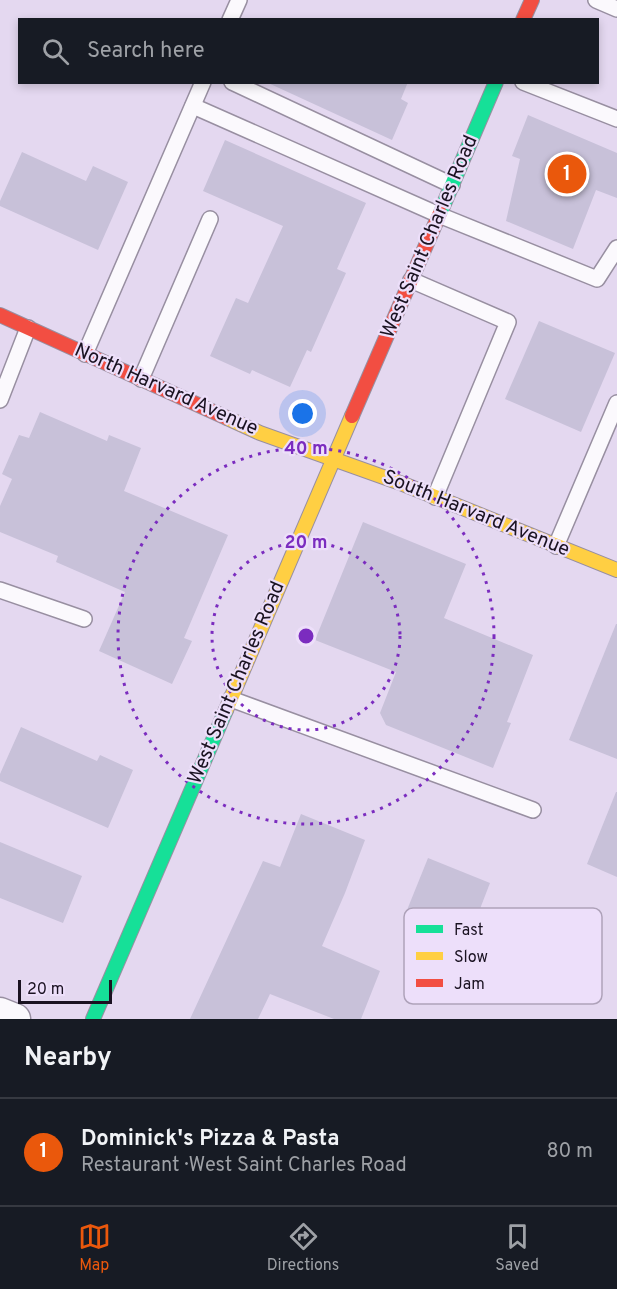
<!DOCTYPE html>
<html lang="en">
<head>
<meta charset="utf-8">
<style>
  :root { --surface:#171b24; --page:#242831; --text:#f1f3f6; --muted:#9ea1a6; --line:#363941; --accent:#ea580c }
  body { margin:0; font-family:Overpass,sans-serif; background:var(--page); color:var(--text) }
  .scale { position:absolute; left:18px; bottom:15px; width:94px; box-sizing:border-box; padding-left:6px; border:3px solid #1a1221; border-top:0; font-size:16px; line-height:21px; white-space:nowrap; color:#1a1221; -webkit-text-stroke:4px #eddffa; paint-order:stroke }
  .you { position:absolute; left:303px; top:414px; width:21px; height:21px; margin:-15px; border:4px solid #fff; border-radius:50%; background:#1a73e8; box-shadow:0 0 0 9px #1a73e833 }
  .badge { display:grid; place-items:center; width:39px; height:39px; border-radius:50%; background:var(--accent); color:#fff; font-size:20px; font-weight:700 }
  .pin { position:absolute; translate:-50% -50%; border:3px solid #fff; box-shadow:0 2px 6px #0006 }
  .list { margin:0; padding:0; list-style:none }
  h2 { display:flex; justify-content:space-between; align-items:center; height:78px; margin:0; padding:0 24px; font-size:26px }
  h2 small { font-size:20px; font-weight:400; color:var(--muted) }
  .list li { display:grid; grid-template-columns:39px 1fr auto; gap:18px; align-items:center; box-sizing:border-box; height:108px; padding:0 24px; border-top:2px solid var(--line) }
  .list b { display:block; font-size:22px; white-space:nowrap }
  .list p { margin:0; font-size:20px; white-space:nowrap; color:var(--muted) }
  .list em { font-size:20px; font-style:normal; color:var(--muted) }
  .icon { flex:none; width:33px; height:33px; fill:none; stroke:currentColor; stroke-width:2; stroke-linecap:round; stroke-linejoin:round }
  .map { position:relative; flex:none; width:617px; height:1019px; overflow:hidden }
  .search { position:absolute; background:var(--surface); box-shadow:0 3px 9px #0003; left:18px; right:18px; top:18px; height:66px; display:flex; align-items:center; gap:15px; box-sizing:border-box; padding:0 21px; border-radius:0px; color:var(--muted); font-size:22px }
  .sheet { height:186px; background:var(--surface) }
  nav { display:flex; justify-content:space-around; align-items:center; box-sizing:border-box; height:84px; border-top:2px solid var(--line); background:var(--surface); font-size:16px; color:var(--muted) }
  nav a { display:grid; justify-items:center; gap:3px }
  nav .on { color:var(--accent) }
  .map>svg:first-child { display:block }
  .building { fill:#c8c1d9 }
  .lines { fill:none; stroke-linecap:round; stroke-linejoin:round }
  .lane-casing { stroke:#988fa1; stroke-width:18 }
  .street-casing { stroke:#988fa1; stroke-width:33 }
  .fast-casing { stroke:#988fa1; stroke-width:16 }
  .slow-casing { stroke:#988fa1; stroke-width:16 }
  .jam-casing { stroke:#988fa1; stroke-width:16 }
  .lane { stroke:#fbf9fd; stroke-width:15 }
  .street { stroke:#fbf9fd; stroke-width:30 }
  .fast { stroke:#16e098; stroke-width:14 }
  .slow { stroke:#ffcf43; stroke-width:14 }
  .jam { stroke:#f24e42; stroke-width:14 }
  .ring { fill:none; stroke:#7b2cbf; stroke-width:3; stroke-dasharray:3 6 }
  .labels { text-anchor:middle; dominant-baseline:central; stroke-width:4.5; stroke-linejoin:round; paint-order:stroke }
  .street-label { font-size:20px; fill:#1a1221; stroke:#eddffa }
  .key { fill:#eddffa; stroke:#aea2b9; stroke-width:1.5 }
  .key-label { font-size:16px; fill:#1a1221 }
  .centre { fill:#7b2cbf; stroke:#eddffa; stroke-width:3 }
  .ring-label { font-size:18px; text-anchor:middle; font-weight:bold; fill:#7b2cbf; stroke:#eddffa; stroke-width:4.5; stroke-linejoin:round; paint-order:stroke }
</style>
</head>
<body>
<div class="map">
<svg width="617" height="1019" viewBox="0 0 617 1019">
  <rect width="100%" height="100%" fill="#e4d8f0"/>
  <g class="building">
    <path d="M 266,82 L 408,82 L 401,99 L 408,103 L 392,140 Z"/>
    <path d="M 528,115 L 617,153 L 617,198 L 596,190 L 573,249 L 506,221 L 520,159 L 512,156 Z"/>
    <path d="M 225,140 L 366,203 L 337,269 L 346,273 L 311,352 L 307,350 L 290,387 L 252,370 L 250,374 L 210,356 L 236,298 L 248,303 L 283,226 L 203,191 Z"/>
    <path d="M 22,152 L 86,181 L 93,166 L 128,182 L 98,250 L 0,206 L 0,201 Z"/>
    <path d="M 539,321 L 615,353 L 581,432 L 505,399 Z"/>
    <path d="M 40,412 L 107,441 L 109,435 L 141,448 L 124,491 L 228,535 L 184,638 L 192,641 L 172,684 L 99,651 L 125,592 L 56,562 L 58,556 L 0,532 L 0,506 L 12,479 L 2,474 L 19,435 L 29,438 Z"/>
    <path d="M 363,522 L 466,564 L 444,618 L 533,655 L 507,722 L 511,723 L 493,768 L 386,725 L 380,713 L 396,672 L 315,640 Z"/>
    <path d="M 616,624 L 617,624 L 617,759 L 569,740 Z"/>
    <path d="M 21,727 L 97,761 L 100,755 L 133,770 L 108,828 L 0,781 L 0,774 Z"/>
    <path d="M 616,792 L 617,792 L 617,877 L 587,864 Z"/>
    <path d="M 301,814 L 365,840 L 345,893 L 322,946 L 380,971 L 361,1019 L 334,1019 L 270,994 L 258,1019 L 190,1019 L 263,861 L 280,867 Z"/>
    <path d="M 0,842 L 82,876 L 63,923 L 0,898 Z"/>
    <path d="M 428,858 L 490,883 L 468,940 L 405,915 Z"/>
  </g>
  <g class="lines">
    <defs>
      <g id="lane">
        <path d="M 596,0 L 617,9"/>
        <path d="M 230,20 L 239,0"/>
        <path d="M 232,82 L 452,185"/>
        <path d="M 523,82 L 617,119"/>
        <path d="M 193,106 L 439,215 L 597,279 L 617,248"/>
        <path d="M 411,280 L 508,322 L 435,497"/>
        <path d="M 85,354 L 203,82"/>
        <path d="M 141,379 L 210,219"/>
        <path d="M 0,400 L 28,328"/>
        <path d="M 556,546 L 617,403"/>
        <path d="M 0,590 L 84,619"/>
        <path d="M 231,699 L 533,810"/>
      </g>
      <path id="street" d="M 0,1013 L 15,1019"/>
      <g id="fast">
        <path d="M 440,213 L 496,82"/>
        <path d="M 93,1019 L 226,710"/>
      </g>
      <g id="slow">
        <path d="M 227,418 L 260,433 L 403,484 L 617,570"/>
        <path d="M 226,710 L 352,416"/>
      </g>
      <g id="jam">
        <path d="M 523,20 L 532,0"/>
        <path d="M 0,315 L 227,418"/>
        <path d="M 352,416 L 440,213"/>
      </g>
    </defs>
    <use href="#lane" class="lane-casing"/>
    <use href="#street" class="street-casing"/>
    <use href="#fast" class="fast-casing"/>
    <use href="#slow" class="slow-casing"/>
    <use href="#jam" class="jam-casing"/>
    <use href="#lane" class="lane"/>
    <use href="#street" class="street"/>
    <use href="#fast" class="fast"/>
    <use href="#slow" class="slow"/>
    <use href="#jam" class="jam"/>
  </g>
  <g class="ring">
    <circle cx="306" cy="636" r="94"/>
    <circle cx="306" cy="636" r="188"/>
  </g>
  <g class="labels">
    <g class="street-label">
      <text transform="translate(430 237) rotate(-67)">West Saint Charles Road</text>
      <text transform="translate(166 390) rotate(24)">North Harvard Avenue</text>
      <text transform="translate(476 514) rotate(22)">South Harvard Avenue</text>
      <text transform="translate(237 683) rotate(-67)">West Saint Charles Road</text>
    </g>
  </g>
  <rect x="404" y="908" width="198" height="96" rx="9" class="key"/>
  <rect x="416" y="925" width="27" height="8" fill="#16e098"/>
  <rect x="416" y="952" width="27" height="8" fill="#ffcf43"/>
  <rect x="416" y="979" width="27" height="8" fill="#f24e42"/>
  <g class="key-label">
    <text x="454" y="935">Fast</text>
    <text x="454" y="962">Slow</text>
    <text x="454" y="989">Jam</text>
  </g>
  <circle cx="306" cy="636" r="9" class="centre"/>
  <g class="ring-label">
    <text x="306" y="454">40 m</text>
    <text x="306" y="548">20 m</text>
  </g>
</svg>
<div class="scale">20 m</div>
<div class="you"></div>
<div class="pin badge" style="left:567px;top:174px">1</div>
<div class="search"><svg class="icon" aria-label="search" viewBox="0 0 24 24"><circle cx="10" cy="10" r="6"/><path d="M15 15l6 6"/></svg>Search here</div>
</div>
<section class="sheet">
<h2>Nearby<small></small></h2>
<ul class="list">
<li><span class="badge">1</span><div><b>Dominick's Pizza &amp; Pasta</b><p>Restaurant · West Saint Charles Road</p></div><em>80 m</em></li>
</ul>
</section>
<nav>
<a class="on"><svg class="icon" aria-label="map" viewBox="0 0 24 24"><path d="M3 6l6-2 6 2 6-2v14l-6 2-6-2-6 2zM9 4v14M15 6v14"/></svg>Map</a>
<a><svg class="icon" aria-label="directions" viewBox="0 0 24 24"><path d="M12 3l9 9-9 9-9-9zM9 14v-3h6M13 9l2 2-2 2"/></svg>Directions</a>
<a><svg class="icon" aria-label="saved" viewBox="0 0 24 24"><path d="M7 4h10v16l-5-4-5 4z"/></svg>Saved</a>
</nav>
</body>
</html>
